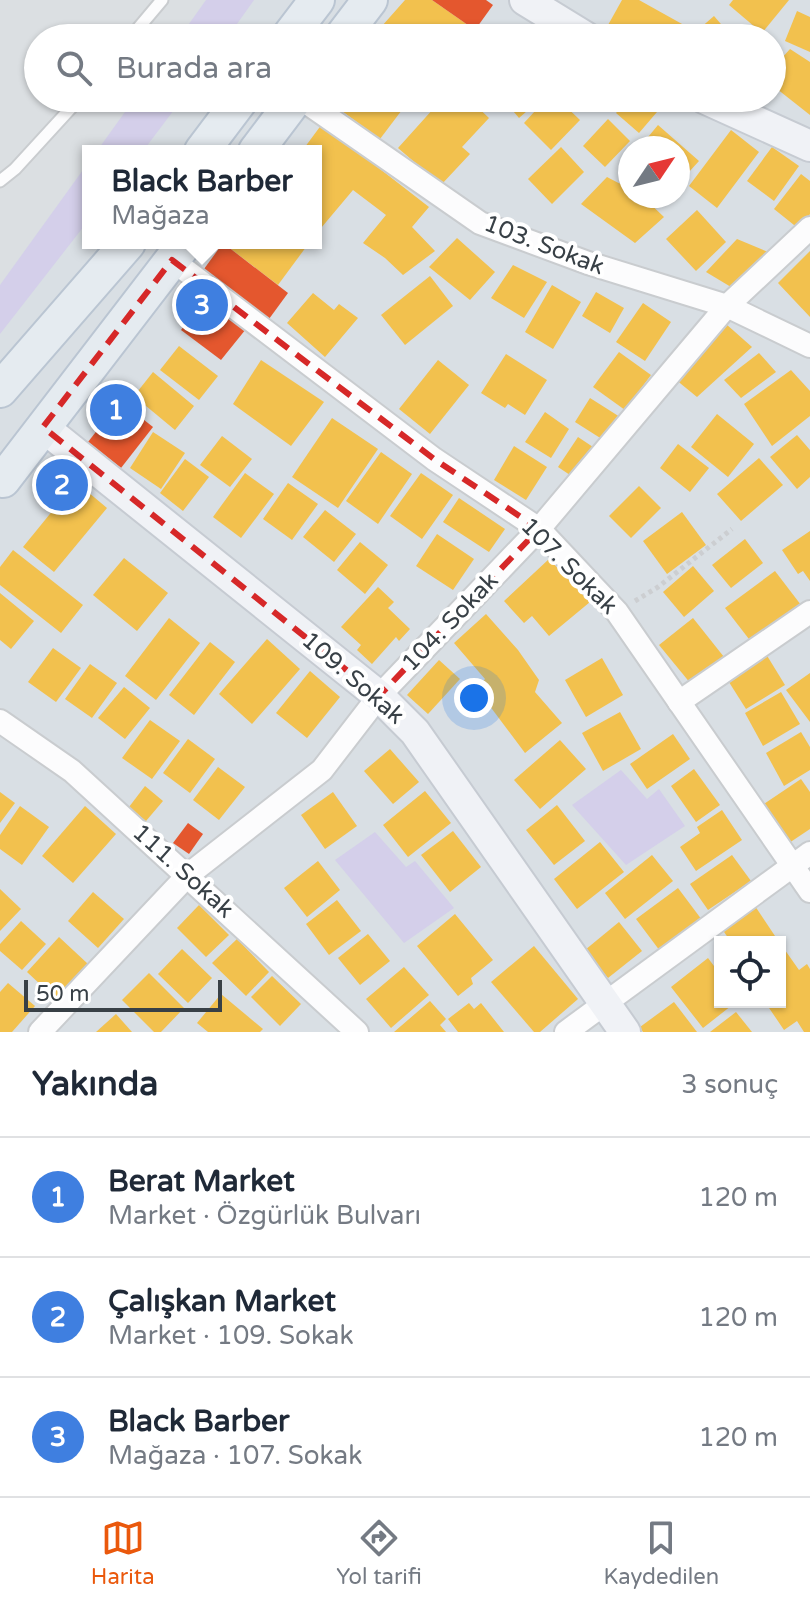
<!DOCTYPE html>
<html lang="tr">
<head>
<meta charset="utf-8">
<style>
  :root { --surface:#fff; --page:#f6f6f7; --text:#1f2937; --muted:#747a83; --line:#e0e1e3; --accent:#ea580c }
  body { margin:0; font-family:"Varela Round",sans-serif; background:var(--page); color:var(--text) }
  .controls { position:absolute; right:24px; bottom:24px; display:grid; overflow:hidden; border-radius:0px; box-shadow:0 2px 6px #0004 }
  .controls button { width:72px; height:72px; display:grid; place-items:center; padding:0; border:0; border-bottom:2px solid var(--line); background:var(--surface); color:var(--text); font:40px sans-serif }
  .compass { position:absolute; left:618px; top:136px; width:72px; height:72px; border-radius:50%; background:var(--surface); box-shadow:0 2px 6px #0004; rotate:55deg }
  .scale { position:absolute; left:24px; bottom:20px; width:198px; box-sizing:border-box; padding-left:8px; border:4px solid #384046; border-top:0; font-size:22px; line-height:28px; white-space:nowrap; color:#384046; -webkit-text-stroke:6px #fff; paint-order:stroke }
  .you { position:absolute; left:474px; top:698px; width:28px; height:28px; margin:-20px; border:6px solid #fff; border-radius:50%; background:#1a73e8; box-shadow:0 0 0 12px #1a73e833 }
  .badge { display:grid; place-items:center; width:52px; height:52px; border-radius:50%; background:var(--accent); color:#fff; font-size:26px; font-weight:700 }
  .pin { position:absolute; translate:-50% -50%; border:4px solid #fff; box-shadow:0 2px 8px #0006 }
  .popup { position:absolute; left:82px; top:145px; width:240px; height:104px; box-sizing:border-box; display:grid; place-content:center; border-radius:0px; background:var(--surface); filter:drop-shadow(0 2px 6px #0005); font-size:26px; white-space:nowrap; color:var(--muted) }
  .popup b { font-size:30px; color:var(--text) }
  .popup::after { content:''; position:absolute; left:50%; top:100%; margin-left:-16px; border:16px solid transparent; border-top-color:var(--surface) }
  .list { margin:0; padding:0; list-style:none }
  h2 { display:flex; justify-content:space-between; align-items:center; height:104px; margin:0; padding:0 32px; font-size:34px }
  h2 small { font-size:26px; font-weight:400; color:var(--muted) }
  .list li { display:grid; grid-template-columns:52px 1fr auto; gap:24px; align-items:center; box-sizing:border-box; height:120px; padding:0 32px; border-top:2px solid var(--line) }
  .list b { display:block; font-size:30px; white-space:nowrap }
  .list p { margin:0; font-size:26px; white-space:nowrap; color:var(--muted) }
  .list em { font-size:26px; font-style:normal; color:var(--muted) }
  .icon { flex:none; width:44px; height:44px; fill:none; stroke:currentColor; stroke-width:2; stroke-linecap:round; stroke-linejoin:round }
  .map { position:relative; flex:none; width:810px; height:1032px; overflow:hidden }
  .search { position:absolute; background:var(--surface); box-shadow:0 2px 6px #0004; left:24px; right:24px; top:24px; height:88px; display:flex; align-items:center; gap:20px; box-sizing:border-box; padding:0 28px; border-radius:44px; color:var(--muted); font-size:30px }
  .sheet { height:464px; background:var(--surface) }
  nav { display:flex; justify-content:space-around; align-items:center; box-sizing:border-box; height:112px; border-top:2px solid var(--line); background:var(--surface); font-size:22px; color:var(--muted) }
  nav a { display:grid; justify-items:center; gap:4px }
  nav .on { color:var(--accent) }
  .map>svg:first-child { display:block }
  .residential { fill:#d9dfe4; fill-rule:evenodd }
  .industrial { fill:#dbdfe2 }
  .green { fill:#d4cfea }
  .homes { fill:#f2c14e }
  .shops { fill:#e4572e }
  .lines { fill:none; stroke-linecap:round; stroke-linejoin:round }
  .lane-casing { stroke:#c9cccf; stroke-width:15 }
  .street-casing { stroke:#c9cccf; stroke-width:26 }
  .secondary-casing { stroke:#c6cbd2; stroke-width:34 }
  .primary-casing { stroke:#bac5d2; stroke-width:38 }
  .path { stroke:#ccced1; stroke-width:5; stroke-dasharray:4 4; stroke-linecap:butt }
  .lane { stroke:#fcfcfd; stroke-width:11 }
  .street { stroke:#fcfcfd; stroke-width:22 }
  .secondary { stroke:#f0f2f6; stroke-width:30 }
  .primary { stroke:#e5ebf0; stroke-width:34 }
  .marked { fill:none; stroke:#d62828; stroke-width:6; stroke-dasharray:16 10; stroke-linejoin:round }
  .labels { text-anchor:middle; dominant-baseline:central; stroke-width:8; stroke-linejoin:round; paint-order:stroke }
  .street-label { font-size:24px; fill:#384046; stroke:#fff }
</style>
</head>
<body>
<div class="map">
<svg width="810" height="1032" viewBox="0 0 810 1032">
  <rect width="100%" height="100%" fill="#ebeef1"/>
  <path class="residential" d="M 0,0 L 810,0 L 810,1032 L 0,1032 ZM 38,38 L 772,38 L 772,98 L 38,98 ZM 630,148 L 678,148 L 678,196 L 630,196 ZM 88,151 L 316,151 L 316,243 L 88,243 ZM 720,942 L 780,942 L 780,1002 L 720,1002 Z"/>
  <path class="industrial" d="M 0,0 L 206,0 L 179,38 L 38,38 L 38,98 L 135,98 L 97,151 L 88,151 L 88,163 L 0,285 Z"/>
  <g class="green">
    <path d="M 206,0 L 254,0 L 227,38 L 179,38 Z"/>
    <path d="M 135,98 L 183,98 L 143,151 L 97,151 Z"/>
    <path d="M 88,163 L 88,221 L 0,334 L 0,285 Z"/>
    <path d="M 621,770 L 647,799 L 659,789 L 685,826 L 626,865 L 572,805 Z"/>
    <path d="M 375,832 L 406,867 L 415,861 L 454,908 L 404,943 L 335,860 Z"/>
  </g>
  <g class="homes">
    <path d="M 405,0 L 432,0 L 475,30 L 469,38 L 389,38 L 392,35 L 382,26 Z"/>
    <path d="M 622,0 L 639,0 L 691,29 L 686,38 L 610,38 L 603,34 Z"/>
    <path d="M 733,0 L 789,0 L 762,33 L 729,5 Z"/>
    <path d="M 797,11 L 810,17 L 810,52 L 785,41 Z"/>
    <path d="M 714,16 L 733,38 L 692,38 L 691,36 Z"/>
    <path d="M 790,49 L 810,62 L 810,115 L 772,85 L 772,69 Z"/>
    <path d="M 341,98 L 411,98 L 380,139 L 335,106 Z"/>
    <path d="M 443,98 L 468,98 L 489,118 L 462,147 L 470,154 L 441,185 L 398,148 Z"/>
    <path d="M 502,98 L 542,98 L 519,118 Z"/>
    <path d="M 547,98 L 557,98 L 580,120 L 551,150 L 524,123 Z"/>
    <path d="M 629,98 L 669,98 L 639,133 L 616,113 Z"/>
    <path d="M 608,119 L 630,141 L 605,167 L 583,146 Z"/>
    <path d="M 322,124 L 429,207 L 412,227 L 435,251 L 403,275 L 385,258 L 363,243 L 386,215 L 353,190 L 316,234 L 316,151 L 302,151 Z"/>
    <path d="M 658,125 L 699,161 L 678,184 L 678,148 L 639,148 Z"/>
    <path d="M 731,130 L 759,152 L 717,208 L 689,186 Z"/>
    <path d="M 561,147 L 584,172 L 552,204 L 528,179 Z"/>
    <path d="M 772,147 L 799,166 L 774,201 L 747,181 Z"/>
    <path d="M 801,174 L 810,181 L 810,214 L 799,229 L 774,209 Z"/>
    <path d="M 607,177 L 630,189 L 630,196 L 642,196 L 664,217 L 635,243 L 581,204 Z"/>
    <path d="M 697,210 L 726,242 L 696,271 L 666,239 Z"/>
    <path d="M 457,238 L 495,272 L 470,300 L 429,267 Z"/>
    <path d="M 737,239 L 768,252 L 731,287 L 706,272 Z"/>
    <path d="M 223,243 L 309,243 L 278,285 Z"/>
    <path d="M 810,251 L 810,317 L 778,283 Z"/>
    <path d="M 513,265 L 547,282 L 524,318 L 491,298 Z"/>
    <path d="M 430,276 L 453,306 L 405,345 L 381,315 Z"/>
    <path d="M 552,285 L 581,302 L 553,349 L 525,332 Z"/>
    <path d="M 596,292 L 624,308 L 610,333 L 582,316 Z"/>
    <path d="M 313,293 L 334,310 L 339,304 L 358,318 L 325,357 L 287,323 Z"/>
    <path d="M 643,303 L 671,322 L 645,361 L 616,342 Z"/>
    <path d="M 726,324 L 752,347 L 697,397 L 675,379 Z"/>
    <path d="M 179,346 L 218,376 L 199,400 L 160,370 Z"/>
    <path d="M 619,352 L 651,375 L 625,410 L 593,387 Z"/>
    <path d="M 759,353 L 776,372 L 741,398 L 724,380 Z"/>
    <path d="M 506,354 L 547,380 L 525,415 L 508,404 L 505,408 L 481,393 Z"/>
    <path d="M 261,360 L 324,402 L 291,446 L 233,404 Z"/>
    <path d="M 438,360 L 469,385 L 430,434 L 399,409 Z"/>
    <path d="M 791,370 L 810,391 L 810,416 L 772,446 L 744,404 Z"/>
    <path d="M 153,372 L 194,406 L 175,430 L 134,396 Z"/>
    <path d="M 590,398 L 620,417 L 605,441 L 575,422 Z"/>
    <path d="M 545,412 L 569,429 L 551,458 L 525,442 Z"/>
    <path d="M 717,414 L 754,444 L 728,477 L 691,447 Z"/>
    <path d="M 332,418 L 378,449 L 338,508 L 292,477 Z"/>
    <path d="M 153,432 L 185,453 L 161,489 L 130,468 Z"/>
    <path d="M 797,435 L 810,450 L 810,477 L 797,489 L 770,457 Z"/>
    <path d="M 222,436 L 252,459 L 230,487 L 200,465 Z"/>
    <path d="M 578,437 L 596,449 L 576,479 L 558,467 Z"/>
    <path d="M 678,444 L 709,468 L 690,492 L 660,468 Z"/>
    <path d="M 514,446 L 547,467 L 526,500 L 494,480 Z"/>
    <path d="M 381,452 L 412,474 L 378,524 L 346,501 Z"/>
    <path d="M 759,458 L 783,485 L 741,521 L 717,494 Z"/>
    <path d="M 185,459 L 209,477 L 183,511 L 160,493 Z"/>
    <path d="M 245,473 L 274,494 L 241,538 L 213,517 Z"/>
    <path d="M 421,473 L 453,495 L 422,539 L 390,516 Z"/>
    <path d="M 76,482 L 107,508 L 54,572 L 23,547 Z"/>
    <path d="M 288,483 L 318,504 L 292,540 L 263,519 Z"/>
    <path d="M 639,486 L 661,508 L 631,538 L 609,516 Z"/>
    <path d="M 459,498 L 505,529 L 489,552 L 443,522 Z"/>
    <path d="M 325,510 L 356,534 L 334,562 L 303,537 Z"/>
    <path d="M 682,512 L 706,545 L 667,574 L 643,541 Z"/>
    <path d="M 810,531 L 810,581 L 803,571 L 798,574 L 782,550 Z"/>
    <path d="M 437,534 L 474,559 L 453,590 L 416,566 Z"/>
    <path d="M 745,539 L 763,563 L 731,588 L 712,565 Z"/>
    <path d="M 360,542 L 388,565 L 365,594 L 337,570 Z"/>
    <path d="M 13,550 L 83,605 L 61,633 L 0,585 L 0,567 Z"/>
    <path d="M 124,558 L 168,593 L 137,631 L 93,595 Z"/>
    <path d="M 549,559 L 590,602 L 549,636 L 532,616 L 524,623 L 504,601 Z"/>
    <path d="M 693,566 L 714,591 L 684,617 L 663,592 Z"/>
    <path d="M 775,571 L 801,605 L 752,643 L 725,608 Z"/>
    <path d="M 378,587 L 394,602 L 388,608 L 410,629 L 399,641 L 396,637 L 372,664 L 357,650 L 361,645 L 341,627 Z"/>
    <path d="M 0,593 L 34,621 L 11,649 L 0,640 Z"/>
    <path d="M 486,614 L 518,650 L 539,680 L 535,692 L 562,723 L 525,753 L 477,689 L 485,679 L 454,643 Z"/>
    <path d="M 169,618 L 200,643 L 156,700 L 125,676 Z"/>
    <path d="M 693,618 L 724,657 L 691,684 L 659,645 Z"/>
    <path d="M 267,639 L 300,669 L 252,724 L 219,694 Z"/>
    <path d="M 210,642 L 235,662 L 194,715 L 169,695 Z"/>
    <path d="M 53,648 L 81,668 L 56,702 L 28,682 Z"/>
    <path d="M 766,654 L 785,685 L 746,709 L 727,679 Z"/>
    <path d="M 602,658 L 623,695 L 586,717 L 565,680 Z"/>
    <path d="M 439,660 L 460,679 L 428,714 L 407,695 Z"/>
    <path d="M 90,664 L 117,683 L 92,718 L 65,699 Z"/>
    <path d="M 310,671 L 340,697 L 307,738 L 276,713 Z"/>
    <path d="M 810,673 L 810,722 L 786,690 Z"/>
    <path d="M 124,687 L 150,708 L 125,739 L 98,718 Z"/>
    <path d="M 781,692 L 800,724 L 763,746 L 745,713 Z"/>
    <path d="M 620,712 L 641,749 L 603,771 L 582,733 Z"/>
    <path d="M 150,720 L 180,741 L 152,779 L 122,758 Z"/>
    <path d="M 801,732 L 810,747 L 810,770 L 784,786 L 766,753 Z"/>
    <path d="M 673,734 L 690,759 L 647,789 L 630,764 Z"/>
    <path d="M 188,739 L 215,759 L 190,793 L 163,773 Z"/>
    <path d="M 560,740 L 586,769 L 540,809 L 514,780 Z"/>
    <path d="M 390,749 L 419,782 L 393,804 L 364,771 Z"/>
    <path d="M 218,767 L 245,787 L 219,820 L 193,800 Z"/>
    <path d="M 694,769 L 720,805 L 696,822 L 671,786 Z"/>
    <path d="M 801,779 L 810,792 L 810,829 L 786,845 L 761,806 Z"/>
    <path d="M 145,786 L 163,801 L 146,821 L 129,807 Z"/>
    <path d="M 425,791 L 451,823 L 408,857 L 383,825 Z"/>
    <path d="M 0,792 L 15,803 L 0,823 Z"/>
    <path d="M 333,792 L 357,826 L 325,849 L 301,815 Z"/>
    <path d="M 557,805 L 585,841 L 554,865 L 526,830 Z"/>
    <path d="M 20,806 L 49,827 L 22,865 L 0,849 L 0,835 Z"/>
    <path d="M 85,806 L 116,834 L 73,883 L 42,856 Z"/>
    <path d="M 722,810 L 742,840 L 696,871 L 680,847 L 700,833 L 697,827 Z"/>
    <path d="M 453,831 L 481,867 L 450,892 L 421,855 Z"/>
    <path d="M 600,842 L 624,872 L 577,909 L 554,879 Z"/>
    <path d="M 652,855 L 673,881 L 625,919 L 605,893 Z"/>
    <path d="M 732,855 L 751,881 L 708,910 L 690,884 Z"/>
    <path d="M 318,861 L 340,890 L 307,917 L 284,888 Z"/>
    <path d="M 678,888 L 702,920 L 660,951 L 636,919 Z"/>
    <path d="M 0,889 L 21,909 L 0,931 Z"/>
    <path d="M 93,892 L 124,919 L 98,948 L 68,921 Z"/>
    <path d="M 337,900 L 361,931 L 329,955 L 306,924 Z"/>
    <path d="M 199,905 L 229,935 L 206,957 L 177,928 Z"/>
    <path d="M 755,906 L 779,942 L 731,942 L 722,929 Z"/>
    <path d="M 455,914 L 493,960 L 471,978 L 473,984 L 458,996 L 417,946 Z"/>
    <path d="M 21,921 L 46,944 L 22,970 L 0,951 L 0,944 Z"/>
    <path d="M 619,922 L 642,951 L 608,978 L 585,950 Z"/>
    <path d="M 368,934 L 390,961 L 360,985 L 338,958 Z"/>
    <path d="M 59,937 L 88,964 L 56,999 L 27,972 Z"/>
    <path d="M 237,939 L 269,972 L 246,996 L 212,963 Z"/>
    <path d="M 780,943 L 799,970 L 807,964 L 810,969 L 810,1032 L 804,1032 L 797,1021 L 784,1030 L 765,1002 L 780,1002 Z"/>
    <path d="M 534,946 L 578,999 L 540,1032 L 534,1032 L 491,982 Z"/>
    <path d="M 182,949 L 212,978 L 188,1003 L 158,974 Z"/>
    <path d="M 708,958 L 720,974 L 720,1002 L 736,1002 L 703,1028 L 671,987 Z"/>
    <path d="M 404,967 L 429,995 L 391,1028 L 366,999 Z"/>
    <path d="M 149,973 L 184,1008 L 161,1032 L 154,1032 L 122,1000 Z"/>
    <path d="M 272,976 L 301,1004 L 280,1026 L 251,997 Z"/>
    <path d="M 8,983 L 35,1006 L 12,1032 L 0,1032 L 0,992 Z"/>
    <path d="M 221,994 L 263,1029 L 260,1032 L 208,1032 L 197,1023 Z"/>
    <path d="M 430,1001 L 446,1019 L 440,1025 L 446,1032 L 394,1032 Z"/>
    <path d="M 674,1002 L 697,1032 L 643,1032 L 640,1027 Z"/>
    <path d="M 469,1003 L 474,1009 L 481,1003 L 504,1032 L 458,1032 L 448,1019 Z"/>
    <path d="M 736,1012 L 752,1032 L 710,1032 Z"/>
    <path d="M 116,1014 L 132,1032 L 96,1032 Z"/>
  </g>
  <g class="shops">
    <path d="M 432,0 L 486,0 L 493,5 L 475,30 Z"/>
    <path d="M 223,243 L 288,293 L 269,319 L 204,269 Z"/>
    <path d="M 206,298 L 246,329 L 221,360 L 181,330 Z"/>
    <path d="M 120,401 L 153,427 L 121,468 L 88,442 Z"/>
    <path d="M 188,823 L 203,834 L 189,854 L 173,843 Z"/>
  </g>
  <g class="lines">
    <defs>
      <g id="lane">
        <path d="M 130,38 L 162,0"/>
        <path d="M 0,181 L 15,169 L 80,98"/>
      </g>
      <g id="street">
        <path d="M 300,98 L 480,223 L 588,263 L 727,306 L 810,346"/>
        <path d="M 172,260 L 434,459 L 539,529 L 617,612 L 810,891"/>
        <path d="M 679,702 L 810,612"/>
        <path d="M 0,721 L 72,771 L 357,1032"/>
        <path d="M 40,1032 L 188,875 L 322,770 L 379,696 L 539,529 L 727,306 L 810,228"/>
        <path d="M 566,1032 L 810,853"/>
      </g>
      <g id="secondary">
        <path d="M 525,0 L 587,38"/>
        <path d="M 704,98 L 810,146"/>
        <path d="M 43,427 L 379,696 L 415,732 L 625,1032"/>
      </g>
      <g id="primary">
        <path d="M 288,38 L 317,0"/>
        <path d="M 341,38 L 370,0"/>
        <path d="M 202,151 L 242,98"/>
        <path d="M 256,151 L 296,98"/>
        <path d="M 0,390 L 128,243"/>
        <path d="M 3,480 L 185,243"/>
      </g>
    </defs>
    <use href="#lane" class="lane-casing"/>
    <use href="#street" class="street-casing"/>
    <use href="#secondary" class="secondary-casing"/>
    <use href="#primary" class="primary-casing"/>
    <path class="path" d="M 635,601 L 658,587 L 732,529"/>
    <use href="#lane" class="lane"/>
    <use href="#street" class="street"/>
    <use href="#secondary" class="secondary"/>
    <use href="#primary" class="primary"/>
  </g>
  <path class="marked" d="M 172,260 L 434,459 L 539,529 L 379,696 L 43,427 Z"/>
  <g class="labels">
    <g class="street-label">
      <text transform="translate(544 245) rotate(21)">103. Sokak</text>
      <text transform="translate(569 566) rotate(45)">107. Sokak</text>
      <text transform="translate(450 622) rotate(-46)">104. Sokak</text>
      <text transform="translate(353 678) rotate(41)">109. Sokak</text>
      <text transform="translate(183 871) rotate(42)">111. Sokak</text>
    </g>
  </g>
</svg>
<div class="controls">
<button><svg class="icon" aria-label="locate" viewBox="0 0 24 24"><circle cx="12" cy="12" r="6"/><path d="M12 2v4M12 18v4M2 12h4M18 12h4"/></svg></button>
</div>
<svg class="compass" viewBox="-18 -18 36 36"><path d="M0-13l5 13h-10z" fill="#e53935"/><path d="M0 13l5-13h-10z" fill="#747a83"/></svg>
<div class="scale">50 m</div>
<div class="you"></div>
<div class="pin badge" style="left:116px;top:410px;background:#3f7fe0">1</div>
<div class="pin badge" style="left:62px;top:485px;background:#3f7fe0">2</div>
<div class="pin badge" style="left:202px;top:305px;background:#3f7fe0">3</div>
<div class="popup"><b>Black Barber</b>Mağaza</div>
<div class="search"><svg class="icon" aria-label="search" viewBox="0 0 24 24"><circle cx="10" cy="10" r="6"/><path d="M15 15l6 6"/></svg>Burada ara</div>
</div>
<section class="sheet">
<h2>Yakında<small>3 sonuç</small></h2>
<ul class="list">
<li><span class="badge" style="background:#3f7fe0">1</span><div><b>Berat Market</b><p>Market · Özgürlük Bulvarı</p></div><em>120 m</em></li>
<li><span class="badge" style="background:#3f7fe0">2</span><div><b>Çalışkan Market</b><p>Market · 109. Sokak</p></div><em>120 m</em></li>
<li><span class="badge" style="background:#3f7fe0">3</span><div><b>Black Barber</b><p>Mağaza · 107. Sokak</p></div><em>120 m</em></li>
</ul>
</section>
<nav>
<a class="on"><svg class="icon" aria-label="map" viewBox="0 0 24 24"><path d="M3 6l6-2 6 2 6-2v14l-6 2-6-2-6 2zM9 4v14M15 6v14"/></svg>Harita</a>
<a><svg class="icon" aria-label="directions" viewBox="0 0 24 24"><path d="M12 3l9 9-9 9-9-9zM9 14v-3h6M13 9l2 2-2 2"/></svg>Yol tarifi</a>
<a><svg class="icon" aria-label="saved" viewBox="0 0 24 24"><path d="M7 4h10v16l-5-4-5 4z"/></svg>Kaydedilen</a>
</nav>
</body>
</html>
